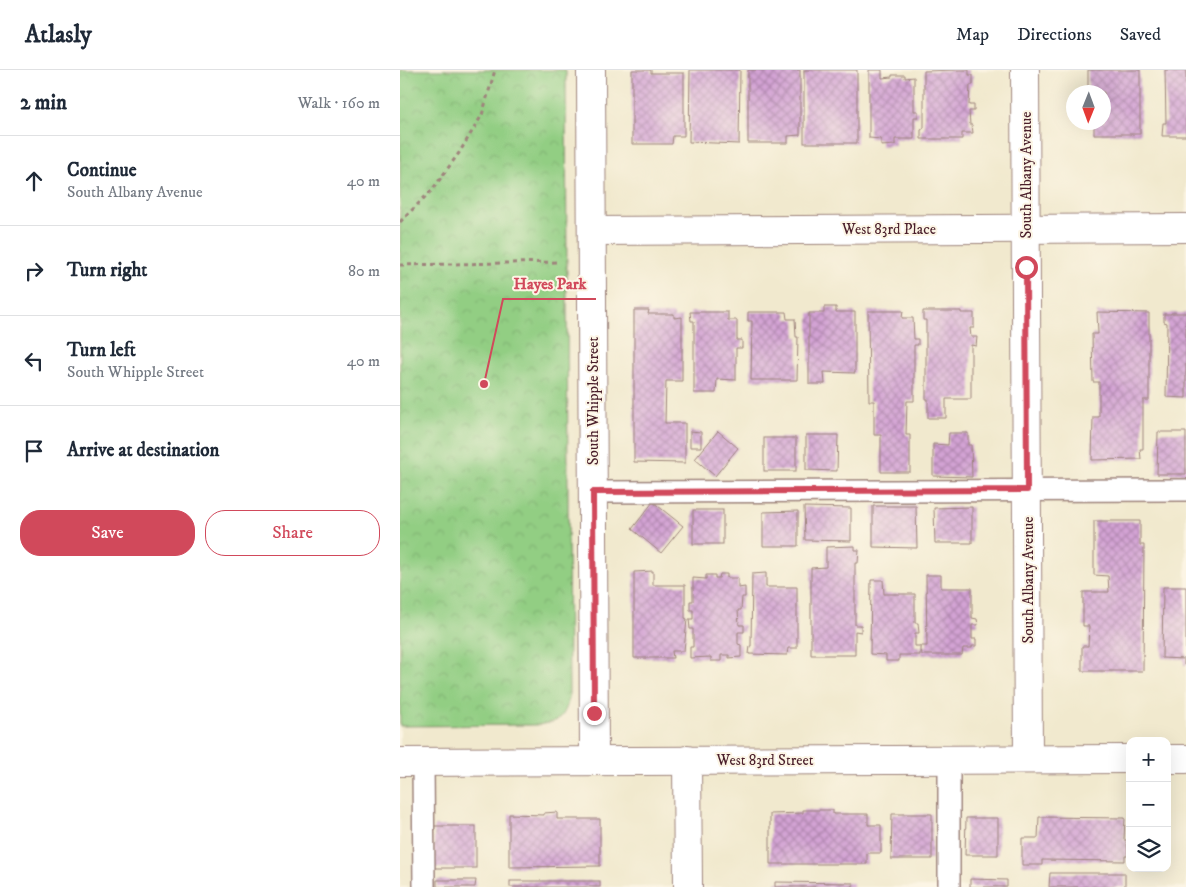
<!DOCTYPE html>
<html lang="en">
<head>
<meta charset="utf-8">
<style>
  :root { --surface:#fff; --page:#f2f2f3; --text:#1f2937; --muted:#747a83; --line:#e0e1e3; --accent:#d1495b }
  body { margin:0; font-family:"IM FELL DW Pica",serif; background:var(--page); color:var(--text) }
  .controls { position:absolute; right:15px; bottom:15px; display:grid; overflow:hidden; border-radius:10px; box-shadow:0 5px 20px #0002 }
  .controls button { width:45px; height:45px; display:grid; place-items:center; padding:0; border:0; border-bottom:1px solid var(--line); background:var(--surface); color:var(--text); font:25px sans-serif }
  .compass { position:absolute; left:666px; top:15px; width:45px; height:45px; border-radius:50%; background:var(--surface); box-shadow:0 5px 20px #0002; rotate:181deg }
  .stop { position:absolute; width:15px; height:15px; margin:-11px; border:4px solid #d1495b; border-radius:50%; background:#fff }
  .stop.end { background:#d1495b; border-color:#fff; box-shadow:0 1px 5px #0008 }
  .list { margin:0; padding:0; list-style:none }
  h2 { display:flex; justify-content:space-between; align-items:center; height:65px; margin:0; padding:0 20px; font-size:21px }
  h2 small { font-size:16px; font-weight:400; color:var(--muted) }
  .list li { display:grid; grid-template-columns:32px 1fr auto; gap:15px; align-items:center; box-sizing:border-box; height:90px; padding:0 20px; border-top:1px solid var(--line) }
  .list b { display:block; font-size:19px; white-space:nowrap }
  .list p { margin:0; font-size:16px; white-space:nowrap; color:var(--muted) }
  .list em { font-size:16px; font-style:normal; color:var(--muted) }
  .actions { display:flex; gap:10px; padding:15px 20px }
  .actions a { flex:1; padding:11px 0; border:1px solid var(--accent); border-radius:20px; text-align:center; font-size:18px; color:var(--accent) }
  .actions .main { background:var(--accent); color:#fff }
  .icon { flex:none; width:28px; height:28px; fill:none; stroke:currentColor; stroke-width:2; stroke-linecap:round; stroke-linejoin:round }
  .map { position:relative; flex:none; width:786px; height:817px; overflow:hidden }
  header { display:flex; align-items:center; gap:30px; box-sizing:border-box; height:70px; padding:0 25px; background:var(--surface); border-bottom:1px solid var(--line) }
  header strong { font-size:24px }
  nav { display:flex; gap:28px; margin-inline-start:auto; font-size:18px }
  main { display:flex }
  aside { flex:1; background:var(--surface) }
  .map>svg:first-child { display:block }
  .park { fill:url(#park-crowns); stroke:#6e7657 }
  .building { fill:url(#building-cross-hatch) }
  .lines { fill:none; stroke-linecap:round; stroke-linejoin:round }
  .service-casing { stroke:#9e847c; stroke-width:24 }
  .minor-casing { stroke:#9e847c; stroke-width:30 }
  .tertiary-casing { stroke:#9e847c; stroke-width:30 }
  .path { stroke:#9e847c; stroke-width:3; stroke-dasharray:4 4; stroke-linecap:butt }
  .service { stroke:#fff; stroke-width:21 }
  .minor { stroke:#fff; stroke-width:28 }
  .tertiary { stroke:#fff; stroke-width:28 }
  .route { stroke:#d1495b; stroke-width:6 }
  .labels { text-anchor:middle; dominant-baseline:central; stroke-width:4; stroke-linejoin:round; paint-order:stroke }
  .street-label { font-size:15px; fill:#4a1f2b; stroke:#fcf5e5 }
  .leader { fill:none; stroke:#d1495b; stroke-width:2 }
  .callout-dot { fill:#d1495b; stroke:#fcf5e5; stroke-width:2 }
  .callout-label { font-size:16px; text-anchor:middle; font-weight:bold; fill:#d1495b; stroke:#fcf5e5; stroke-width:4; stroke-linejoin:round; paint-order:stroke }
</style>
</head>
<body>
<header>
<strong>Atlasly</strong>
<nav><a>Map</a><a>Directions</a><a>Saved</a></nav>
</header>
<main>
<aside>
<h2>2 min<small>Walk · 160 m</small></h2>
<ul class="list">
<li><svg class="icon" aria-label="ahead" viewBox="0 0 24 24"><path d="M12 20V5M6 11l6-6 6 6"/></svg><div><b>Continue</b><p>South Albany Avenue</p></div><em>40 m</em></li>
<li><svg class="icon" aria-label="right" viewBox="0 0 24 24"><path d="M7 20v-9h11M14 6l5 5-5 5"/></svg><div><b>Turn right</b></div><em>80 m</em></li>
<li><svg class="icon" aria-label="left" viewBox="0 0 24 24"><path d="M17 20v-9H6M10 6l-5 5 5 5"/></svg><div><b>Turn left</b><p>South Whipple Street</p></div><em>40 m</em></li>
<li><svg class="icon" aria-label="arrive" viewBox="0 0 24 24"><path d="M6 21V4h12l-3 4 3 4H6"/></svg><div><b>Arrive at destination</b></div></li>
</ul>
<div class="actions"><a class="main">Save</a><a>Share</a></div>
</aside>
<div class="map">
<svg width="786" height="817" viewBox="0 0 786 817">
  <defs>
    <pattern id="park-crowns" width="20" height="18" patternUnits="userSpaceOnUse" patternTransform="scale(1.25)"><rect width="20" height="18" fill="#92ce83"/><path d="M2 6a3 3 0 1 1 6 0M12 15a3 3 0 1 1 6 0" fill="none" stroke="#7fb071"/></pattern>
    <pattern id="building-cross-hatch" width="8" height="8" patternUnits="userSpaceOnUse" patternTransform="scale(1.25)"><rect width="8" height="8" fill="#d3a3d4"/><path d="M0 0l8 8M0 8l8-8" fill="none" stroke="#ad84ac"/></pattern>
  </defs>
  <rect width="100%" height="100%" fill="#fcf5e5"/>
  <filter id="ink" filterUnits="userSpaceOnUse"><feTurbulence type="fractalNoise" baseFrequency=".02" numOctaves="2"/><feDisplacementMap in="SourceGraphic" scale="10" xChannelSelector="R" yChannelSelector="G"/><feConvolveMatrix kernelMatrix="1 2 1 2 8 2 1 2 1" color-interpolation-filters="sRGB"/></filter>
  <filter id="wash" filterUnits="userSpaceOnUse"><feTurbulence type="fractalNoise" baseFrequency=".0096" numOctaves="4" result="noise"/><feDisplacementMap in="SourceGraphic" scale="20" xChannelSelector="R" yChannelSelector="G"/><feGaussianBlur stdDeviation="1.12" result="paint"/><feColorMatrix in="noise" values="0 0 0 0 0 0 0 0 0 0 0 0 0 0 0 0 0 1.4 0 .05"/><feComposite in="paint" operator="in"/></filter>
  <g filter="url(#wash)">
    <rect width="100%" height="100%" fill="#f1e9ce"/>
    <path class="park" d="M 0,0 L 166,0 L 169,628 C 164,650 158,652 137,655 L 0,656 Z"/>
    <g id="blocks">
      <g class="building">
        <path d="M 232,0 L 251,0 L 251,3 L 284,3 L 284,66 L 273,66 L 272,74 L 232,74 Z"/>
        <path d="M 290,0 L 340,0 L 339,74 L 289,72 Z"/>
        <path d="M 348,0 L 400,0 L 400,65 L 388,66 L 388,73 L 348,73 Z"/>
        <rect x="404" y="0" width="53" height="73"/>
        <path d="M 469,0 L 482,0 L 482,8 L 492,7 L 492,5 L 505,5 L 505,8 L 514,7 L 514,41 L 518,41 L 518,47 L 514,47 L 514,69 L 495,69 L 495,75 L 481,76 L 481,69 L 469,68 Z"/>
        <path d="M 557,0 L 569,0 L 569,5 L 573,5 L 573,15 L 570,15 L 569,35 L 574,35 L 574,41 L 569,41 L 570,55 L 572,55 L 573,63 L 562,63 L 562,69 L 521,69 L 521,60 L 524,58 L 524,1 Z"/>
        <path d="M 688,0 L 740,0 L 740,64 L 694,64 L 694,52 L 704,52 L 704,22 L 688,22 Z"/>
        <path d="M 765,0 L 786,0 L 786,66 L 762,66 L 763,53 L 766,53 Z"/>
        <path d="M 424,237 L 436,237 L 436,242 L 455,242 L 455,303 L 424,302 L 425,314 L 409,314 L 409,243 L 424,243 Z"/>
        <path d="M 234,240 L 249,240 L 248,244 L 274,244 L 274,248 L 282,247 L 282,311 L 266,311 L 265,353 L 285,353 L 285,393 L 234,392 Z"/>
        <path d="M 468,241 L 503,241 L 502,248 L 513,248 L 514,269 L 518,269 L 518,275 L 514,275 L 514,331 L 507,331 L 506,365 L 510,365 L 510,402 L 481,402 L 481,365 L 474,365 L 474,331 L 469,331 Z"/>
        <path d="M 523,241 L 561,241 L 561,243 L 574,243 L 574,258 L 570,258 L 571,267 L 577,267 L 576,276 L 571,275 L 571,329 L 546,329 L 546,348 L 528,348 L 528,329 L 526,329 L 526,250 L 523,250 Z"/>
        <path d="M 290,242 L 328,242 L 328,250 L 337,250 L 337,270 L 342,270 L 342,278 L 336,278 L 336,310 L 317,309 L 316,323 L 294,323 L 294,251 L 291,251 Z"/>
        <path d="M 348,242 L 386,242 L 387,249 L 395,249 L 396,267 L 398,267 L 397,310 L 351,310 L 352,251 L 348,251 Z"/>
        <path d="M 697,242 L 749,243 L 749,330 L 743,330 L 743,379 L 740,379 L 741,389 L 692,390 L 693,347 L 699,347 L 699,312 L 693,312 L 692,264 L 698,264 Z"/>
        <path d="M 771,243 L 786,243 L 786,328 L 766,327 L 767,253 L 764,252 L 764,244 L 771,244 Z"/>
        <path d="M 290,361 L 301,362 L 301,377 L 290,377 Z"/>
        <path d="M 318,361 L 338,378 L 315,406 L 295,389 Z"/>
        <path d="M 758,362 L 786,362 L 786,404 L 757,404 Z"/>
        <path d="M 549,363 L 568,363 L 568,375 L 571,375 L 572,407 L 533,406 L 533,374 L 548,375 Z"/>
        <path d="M 406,365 L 438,365 L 437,401 L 406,400 Z"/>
        <rect x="364" y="368" width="32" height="33"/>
        <path d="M 253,432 L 283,456 L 261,483 L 232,459 Z"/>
        <path d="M 473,436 L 516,436 L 517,478 L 473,477 Z"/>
        <path d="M 404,437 L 451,438 L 451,471 L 405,470 Z"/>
        <path d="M 572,437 L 572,473 L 535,473 L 534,438 Z"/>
        <rect x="293" y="440" width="30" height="34"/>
        <path d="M 398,441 L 398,476 L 363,476 L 363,442 Z"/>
        <path d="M 694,451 L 740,451 L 740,475 L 744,475 L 743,601 L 682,601 L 682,576 L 688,576 L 689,556 L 683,556 L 683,522 L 709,522 L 708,506 L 694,505 Z"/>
        <path d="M 455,476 L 455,480 L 459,480 L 458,493 L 455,493 L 455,555 L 461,555 L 461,562 L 455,561 L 455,585 L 411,585 L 411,498 L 426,497 L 426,477 Z"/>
        <path d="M 253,501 L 253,515 L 285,515 L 285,548 L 287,549 L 284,581 L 272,581 L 273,588 L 234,588 L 234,502 Z"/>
        <path d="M 366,503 L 366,517 L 397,517 L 397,578 L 388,578 L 387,585 L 349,584 L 350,576 L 351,576 L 352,504 Z"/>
        <path d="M 320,504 L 327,504 L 327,508 L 338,508 L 338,518 L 345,517 L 345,527 L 342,527 L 341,540 L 338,540 L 339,555 L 344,555 L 344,562 L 338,562 L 338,574 L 341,575 L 341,587 L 329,588 L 329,585 L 321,585 L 321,591 L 311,591 L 311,587 L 290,588 L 290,577 L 293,577 L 293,559 L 290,559 L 289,549 L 293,549 L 293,540 L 290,540 L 290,531 L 293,531 L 293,508 L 306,509 L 306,505 L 315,505 L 315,508 L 319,508 Z"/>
        <path d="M 526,505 L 541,505 L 541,518 L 572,518 L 572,548 L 577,549 L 578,555 L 572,555 L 572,569 L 576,569 L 576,576 L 572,576 L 572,578 L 563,578 L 562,585 L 522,585 L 521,576 L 527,576 Z"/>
        <path d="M 471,510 L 483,510 L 484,524 L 515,524 L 515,553 L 518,553 L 519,563 L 515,563 L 515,576 L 520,576 L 520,585 L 499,585 L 499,591 L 486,591 L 486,585 L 470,584 Z"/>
        <path d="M 763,517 L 786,517 L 786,595 L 784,595 L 784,589 L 762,588 Z"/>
        <path d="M 403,740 L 433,740 L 433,744 L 468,744 L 468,755 L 481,755 L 481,783 L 467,783 L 467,794 L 370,794 L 370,744 L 403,743 Z"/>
        <path d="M 157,742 L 157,749 L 200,749 L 200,796 L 109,797 L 109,744 L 144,745 L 144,743 Z"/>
        <path d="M 492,744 L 532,744 L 532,789 L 491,789 Z"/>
        <path d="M 639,747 L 725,748 L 724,770 L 727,770 L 728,786 L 725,786 L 725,791 L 642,790 L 642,795 L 622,795 L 622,768 L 638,768 Z"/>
        <path d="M 566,748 L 598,748 L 598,785 L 565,785 Z"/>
        <rect x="34" y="756" width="42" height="42"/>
        <path d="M 650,803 L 725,803 L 725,817 L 649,817 Z"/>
        <path d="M 570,809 L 607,810 L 607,817 L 570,817 Z"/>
        <path d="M 37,810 L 76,810 L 75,817 L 37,817 Z"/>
        <rect x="110" y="811" width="90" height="6"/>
        <path d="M 375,812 L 453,813 L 453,817 L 375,817 Z"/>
      </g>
    </g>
  </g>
  <g filter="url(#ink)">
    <use href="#blocks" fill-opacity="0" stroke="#9e847c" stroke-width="1"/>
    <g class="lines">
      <defs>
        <g id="service">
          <path d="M 193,422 L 786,420"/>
          <path d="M 549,690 L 549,817"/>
          <path d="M 23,692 L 24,817"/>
        </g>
        <g id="minor">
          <path d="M 191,0 L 194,691"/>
          <path d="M 625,0 L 628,689"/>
          <path d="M 192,161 L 786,158"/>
          <path d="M 287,690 L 288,817"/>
        </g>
        <g id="tertiary">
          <path d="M 767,689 L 786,689"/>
          <path d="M 0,692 L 730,689"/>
        </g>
      </defs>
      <use href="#service" class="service-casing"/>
      <use href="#minor" class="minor-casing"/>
      <use href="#tertiary" class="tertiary-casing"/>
      <g class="path">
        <path d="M 0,152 L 32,120 L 59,83 L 82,45 L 95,0"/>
        <path d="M 0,195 L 159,192"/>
      </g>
      <use href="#service" class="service"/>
      <use href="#minor" class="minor"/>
      <use href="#tertiary" class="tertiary"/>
    </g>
  </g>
  <g class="lines" filter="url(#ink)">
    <path class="route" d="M 194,643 L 193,422 L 627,420 L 626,197"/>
  </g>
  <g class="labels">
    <g class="street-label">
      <text transform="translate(626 105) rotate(-90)">South Albany Avenue</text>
      <text x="489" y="159">West 83rd Place</text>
      <text transform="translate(193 331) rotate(-90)">South Whipple Street</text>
      <text transform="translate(628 510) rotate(-90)">South Albany Avenue</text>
      <text x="365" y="690">West 83rd Street</text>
    </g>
  </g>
  <path class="leader" d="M84 314L103 229H196"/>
  <circle class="callout-dot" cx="84" cy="314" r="5"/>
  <g class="callout-label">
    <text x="150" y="219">Hayes Park</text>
  </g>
</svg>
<div class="controls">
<button>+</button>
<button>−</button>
<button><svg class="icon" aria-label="layers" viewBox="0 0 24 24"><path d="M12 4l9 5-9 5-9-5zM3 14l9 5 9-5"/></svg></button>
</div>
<svg class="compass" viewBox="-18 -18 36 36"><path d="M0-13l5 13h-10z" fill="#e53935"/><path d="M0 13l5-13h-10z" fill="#747a83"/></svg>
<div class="stop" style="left:626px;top:197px"></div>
<div class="stop end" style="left:194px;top:643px"></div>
</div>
</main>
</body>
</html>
